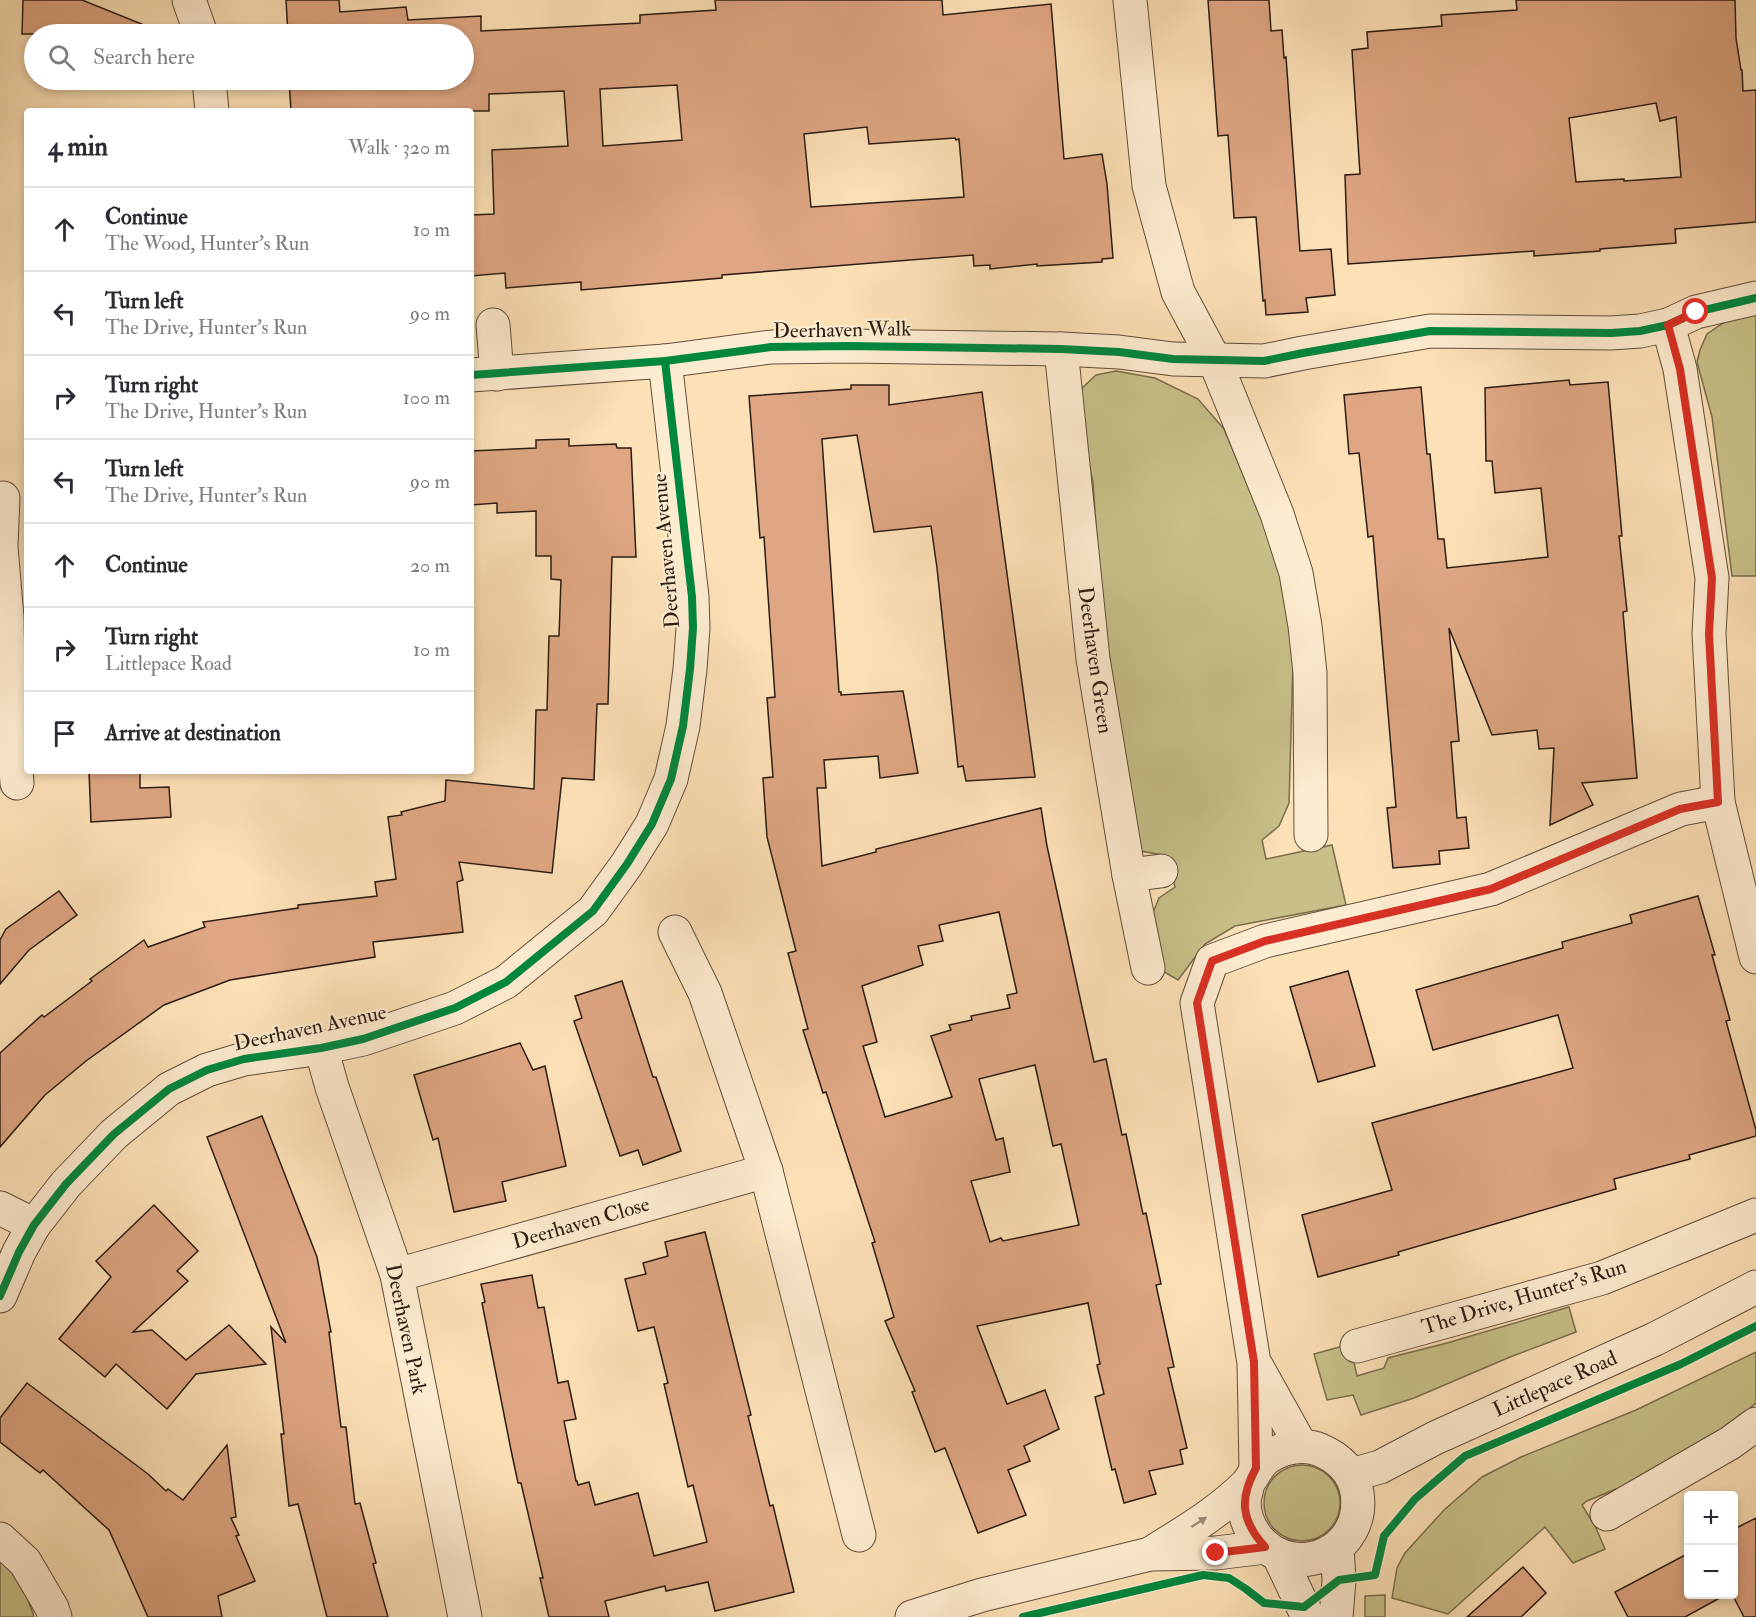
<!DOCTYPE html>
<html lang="en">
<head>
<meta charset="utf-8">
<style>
  :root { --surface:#fff; --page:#f7f7f7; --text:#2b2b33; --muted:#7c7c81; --line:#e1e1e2 }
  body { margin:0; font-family:"IM FELL Double Pica",serif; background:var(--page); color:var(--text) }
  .controls { position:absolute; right:18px; bottom:18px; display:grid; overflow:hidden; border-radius:6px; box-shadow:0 3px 9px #0003 }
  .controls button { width:54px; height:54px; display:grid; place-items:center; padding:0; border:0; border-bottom:2px solid var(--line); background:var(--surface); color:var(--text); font:30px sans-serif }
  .stop { position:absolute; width:18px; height:18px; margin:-14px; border:4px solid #d93025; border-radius:50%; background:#fff }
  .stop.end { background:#d93025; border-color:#fff; box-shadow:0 2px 6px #0008 }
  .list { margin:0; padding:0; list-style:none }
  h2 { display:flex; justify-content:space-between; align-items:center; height:78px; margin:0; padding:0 24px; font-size:26px }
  h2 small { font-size:20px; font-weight:400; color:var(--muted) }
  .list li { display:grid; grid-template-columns:39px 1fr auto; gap:18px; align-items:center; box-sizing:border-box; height:84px; padding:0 24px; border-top:2px solid var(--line) }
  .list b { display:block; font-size:22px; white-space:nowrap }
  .list p { margin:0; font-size:20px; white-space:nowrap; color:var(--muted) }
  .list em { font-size:20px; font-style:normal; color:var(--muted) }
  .icon { flex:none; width:33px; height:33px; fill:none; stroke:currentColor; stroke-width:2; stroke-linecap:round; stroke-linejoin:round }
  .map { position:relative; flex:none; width:1756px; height:1617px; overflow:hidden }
  .search { position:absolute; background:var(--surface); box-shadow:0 3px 9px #0003; left:24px; top:24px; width:450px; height:66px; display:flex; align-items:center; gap:15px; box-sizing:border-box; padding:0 21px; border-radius:33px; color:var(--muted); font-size:22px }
  .panel { position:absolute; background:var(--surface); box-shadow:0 3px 9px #0003; left:24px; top:108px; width:450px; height:666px; border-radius:6px }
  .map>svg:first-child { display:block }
  .green { fill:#c8c088; stroke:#7a6e4d; stroke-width:1.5 }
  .building { fill:#dea682; stroke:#2b1c12; stroke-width:1.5; fill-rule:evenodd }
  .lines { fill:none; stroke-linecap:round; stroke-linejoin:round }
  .minor-casing { stroke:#604d3b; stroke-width:35 }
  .minor { stroke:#feecd0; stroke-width:33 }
  .cycleway-casing { stroke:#feecd0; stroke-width:11 }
  .cycleway { stroke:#00873e; stroke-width:8 }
  .oneway { fill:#9f8e7a }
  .route { stroke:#d93025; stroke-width:8 }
  .labels { text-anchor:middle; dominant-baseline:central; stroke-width:4.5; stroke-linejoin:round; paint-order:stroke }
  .street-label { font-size:21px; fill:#2b1c12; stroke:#feecd0 }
</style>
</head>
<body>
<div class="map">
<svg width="1756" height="1617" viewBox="0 0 1756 1617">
  <rect width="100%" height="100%" fill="#fde1b6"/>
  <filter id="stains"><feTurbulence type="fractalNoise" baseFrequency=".00333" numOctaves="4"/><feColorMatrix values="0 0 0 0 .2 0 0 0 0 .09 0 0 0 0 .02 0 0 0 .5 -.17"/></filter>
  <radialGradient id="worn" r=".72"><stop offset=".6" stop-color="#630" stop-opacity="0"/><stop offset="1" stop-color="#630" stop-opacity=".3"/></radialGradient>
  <g class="green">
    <path d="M 1756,312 L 1756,576 L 1732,576 L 1712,417 L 1697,362 L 1700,350 L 1707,334 L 1729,319 Z"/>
    <path d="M 1116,371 L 1155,378 L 1198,399 L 1224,429 L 1277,556 L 1287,612 L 1293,662 L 1289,803 L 1279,826 L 1262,840 L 1266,859 L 1332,845 L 1346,905 L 1235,926 L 1205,944 L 1178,980 L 1154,966 L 1147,927 L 1159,898 L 1175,887 L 1168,856 L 1141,851 L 1106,637 L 1099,571 L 1093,482 L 1079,419 L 1082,388 L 1096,375 Z"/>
    <path d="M 1569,1307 L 1576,1332 L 1510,1357 L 1414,1398 L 1361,1415 L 1353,1395 L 1327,1400 L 1314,1354 L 1350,1344 L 1357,1376 L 1384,1368 L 1388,1358 L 1447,1343 Z"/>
    <path d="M 1756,1352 L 1756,1403 L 1699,1449 L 1621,1496 L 1616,1489 L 1587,1501 L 1582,1505 L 1596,1528 L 1605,1549 L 1573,1563 L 1545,1527 L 1448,1614 L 1392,1598 L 1397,1568 L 1405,1553 L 1444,1510 L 1482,1477 L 1521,1457 L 1636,1410 Z"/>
    <circle cx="1302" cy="1503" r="38"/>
    <path d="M 0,1561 C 17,1574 28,1597 34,1617 L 0,1617 Z"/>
    <path d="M 1385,1595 L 1385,1617 L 1365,1617 L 1365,1596 Z"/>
  </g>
  <g class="building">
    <path d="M 23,0 L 82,0 L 164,33 L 164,34 L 22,34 Z"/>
    <path d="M 286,0 L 339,0 L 340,12 L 406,7 L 408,20 L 481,16 L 481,31 L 640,23 L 640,15 L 716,10 L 715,0 L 942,0 L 943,15 L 1051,4 L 1064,159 L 1102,154 L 1107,184 L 1113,258 L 1102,259 L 1102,262 L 1037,266 L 1037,264 L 990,269 L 990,265 L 974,266 L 973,255 L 722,275 L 722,278 L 581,290 L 581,282 L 506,288 L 505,273 L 471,276 L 471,215 L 494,214 L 492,150 L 568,146 L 564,91 L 489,94 L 489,111 L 291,111 L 289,80 L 464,80 L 464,34 L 288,34 ZM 677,85 L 682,140 L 603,146 L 600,89 ZM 867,127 L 869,144 L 955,138 L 956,140 L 959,139 L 964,197 L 811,207 L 804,134 Z"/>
    <path d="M 1208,0 L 1269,0 L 1271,31 L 1282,30 L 1284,58 L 1286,57 L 1300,251 L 1331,249 L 1335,295 L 1306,298 L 1308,312 L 1266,315 L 1265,300 L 1263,301 L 1256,217 L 1234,218 L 1228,135 L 1218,136 Z"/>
    <path d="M 1516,0 L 1735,0 L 1736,38 L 1741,70 L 1742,70 L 1743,91 L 1756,90 L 1756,222 L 1675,229 L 1676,243 L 1600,249 L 1600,251 L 1534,256 L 1534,251 L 1348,264 L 1345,175 L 1360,174 L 1352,50 L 1368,48 L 1367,32 L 1442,26 L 1441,15 L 1517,10 ZM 1656,103 L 1660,121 L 1676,117 L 1681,177 L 1624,181 L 1624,179 L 1576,182 L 1569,118 Z"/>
    <path d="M 1569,380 L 1570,385 L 1608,382 L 1622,536 L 1619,536 L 1627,611 L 1623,612 L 1637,778 L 1582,783 L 1593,805 L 1550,825 L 1554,748 L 1539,749 L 1537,730 L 1492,735 L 1449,628 L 1459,741 L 1451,742 L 1457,818 L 1466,817 L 1469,848 L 1439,851 L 1440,864 L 1393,868 L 1387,808 L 1396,807 L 1373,536 L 1368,537 L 1359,453 L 1349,454 L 1344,395 L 1421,387 L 1427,454 L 1430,454 L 1438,539 L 1444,539 L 1447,568 L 1548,557 L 1541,488 L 1495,493 L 1492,461 L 1486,461 L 1485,388 Z"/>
    <path d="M 851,385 L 889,385 L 889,405 L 982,392 L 1035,777 L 966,781 L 963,766 L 958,767 L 937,568 L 931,526 L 874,532 L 857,435 L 822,439 L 839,692 L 841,692 L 841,695 L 903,691 L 918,773 L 880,778 L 878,756 L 824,760 L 826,788 L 817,788 L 822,866 L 876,852 L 876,849 L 1041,808 L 1047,846 L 1094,1062 L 1106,1059 L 1122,1135 L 1126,1134 L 1143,1214 L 1146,1213 L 1161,1284 L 1156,1285 L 1174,1367 L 1168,1368 L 1187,1448 L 1180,1450 L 1183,1464 L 1149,1471 L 1156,1494 L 1124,1503 L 1115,1469 L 1112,1470 L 1095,1397 L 1104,1394 L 1097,1365 L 1100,1364 L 1088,1303 L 977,1326 L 1007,1404 L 1045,1390 L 1059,1429 L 1024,1446 L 1030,1461 L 1008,1470 L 1026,1515 L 978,1533 L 945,1448 L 935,1452 L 912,1392 L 915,1391 L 885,1321 L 894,1317 L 872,1243 L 875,1242 L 826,1092 L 823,1093 L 803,1030 L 808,1029 L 788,953 L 796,951 L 767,837 L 763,778 L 773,777 L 767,698 L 775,697 L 764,537 L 760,538 L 749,396 L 851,389 ZM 999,912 L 1017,993 L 1007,995 L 1010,1008 L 971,1016 L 972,1020 L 949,1025 L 951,1030 L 931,1036 L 952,1097 L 885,1117 L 863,1046 L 877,1042 L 862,986 L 923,965 L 918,946 L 943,941 L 939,925 ZM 1035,1065 L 1053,1146 L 1061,1144 L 1079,1225 L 1003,1241 L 1001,1238 L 990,1242 L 971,1181 L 1010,1172 L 1003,1138 L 996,1140 L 979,1079 Z"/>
    <path d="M 569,439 L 569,446 L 616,444 L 617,448 L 631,448 L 636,557 L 612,557 L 608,704 L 597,704 L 594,780 L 562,778 L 552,873 L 459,862 L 463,880 L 457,882 L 463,932 L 373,942 L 375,957 L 230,980 L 164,1005 L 86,1061 L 45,1095 L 0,1147 L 0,1053 L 42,1015 L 44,1017 L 92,981 L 90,979 L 144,940 L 148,947 L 205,927 L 203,922 L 298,908 L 298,905 L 377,896 L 375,882 L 396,879 L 388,817 L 402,815 L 401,812 L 445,801 L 446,780 L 534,789 L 536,710 L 547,710 L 549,636 L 559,636 L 561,580 L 551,579 L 551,556 L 536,556 L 536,511 L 497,513 L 497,503 L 471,505 L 471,451 L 536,448 L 536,440 Z"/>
    <path d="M 89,771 L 140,771 L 140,788 L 169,787 L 171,817 L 91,822 Z"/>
    <path d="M 59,891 L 77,915 L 29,950 L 0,984 L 0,940 L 6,929 Z"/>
    <path d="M 1698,896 L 1715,955 L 1712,955 L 1730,1020 L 1726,1021 L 1756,1130 L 1756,1136 L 1689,1155 L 1690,1159 L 1614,1179 L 1616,1189 L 1398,1252 L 1399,1255 L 1318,1277 L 1302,1215 L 1392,1190 L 1372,1123 L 1573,1068 L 1558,1015 L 1433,1050 L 1416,990 L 1563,948 L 1562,942 L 1632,923 L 1630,915 Z"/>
    <path d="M 1348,971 L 1375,1066 L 1318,1082 L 1290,987 Z"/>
    <path d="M 622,981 L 653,1077 L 656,1077 L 681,1151 L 643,1165 L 638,1150 L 620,1156 L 574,1021 L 582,1018 L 575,996 Z"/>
    <path d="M 520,1043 L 533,1070 L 545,1066 L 566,1166 L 502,1182 L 506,1201 L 454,1212 L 438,1138 L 433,1140 L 414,1075 Z"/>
    <path d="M 262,1116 L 317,1257 L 331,1332 L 329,1332 L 341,1427 L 346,1427 L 355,1504 L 360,1503 L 376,1563 L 373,1564 L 388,1617 L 327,1617 L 298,1504 L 289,1506 L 281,1434 L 284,1434 L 271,1327 L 286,1343 L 207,1137 Z"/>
    <path d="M 154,1205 L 198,1251 L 177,1271 L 188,1281 L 133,1332 L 152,1330 L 186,1360 L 229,1325 L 266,1364 L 196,1374 L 167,1409 L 116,1364 L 105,1377 L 59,1339 L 111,1277 L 96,1261 Z"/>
    <path d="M 705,1232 L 751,1415 L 748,1416 L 770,1506 L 773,1505 L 794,1592 L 715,1611 L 708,1582 L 666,1591 L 665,1586 L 605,1601 L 609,1617 L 549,1617 L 540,1578 L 543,1578 L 521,1483 L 518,1483 L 511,1450 L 482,1303 L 485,1302 L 481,1284 L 532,1275 L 538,1308 L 544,1307 L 558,1383 L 568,1381 L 576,1419 L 564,1421 L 576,1481 L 577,1481 L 578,1485 L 589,1482 L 595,1505 L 638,1493 L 654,1556 L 707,1542 L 693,1485 L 688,1487 L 664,1384 L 668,1383 L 654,1327 L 638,1331 L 625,1279 L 646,1274 L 643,1263 L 668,1256 L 665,1242 Z"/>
    <path d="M 27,1383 L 148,1474 L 166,1491 L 168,1489 L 183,1500 L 227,1445 L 236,1517 L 231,1518 L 239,1535 L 236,1536 L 255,1581 L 218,1596 L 222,1617 L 148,1617 L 109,1530 L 43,1470 L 40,1473 L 0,1442 L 0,1418 Z"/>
    <path d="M 1756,1518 L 1756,1617 L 1744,1617 L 1732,1594 L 1734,1594 L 1734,1529 Z"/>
    <path d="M 1689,1553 L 1689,1594 L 1727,1594 L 1685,1617 L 1628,1617 L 1615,1592 Z"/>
    <path d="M 1523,1567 L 1546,1593 L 1521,1617 L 1467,1617 Z"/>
  </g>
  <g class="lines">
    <defs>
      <g id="minor">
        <path d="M 189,0 L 201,34"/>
        <path d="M 1130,0 L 1149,186 L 1178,292 L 1215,361 L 1277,514 L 1296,573 L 1305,626 L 1310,673 L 1311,835"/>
        <path d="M 209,80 L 212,111"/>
        <path d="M 493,325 L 497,374"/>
        <path d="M 1668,325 L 1680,369 L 1712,578 L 1709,634 L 1718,802 L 1756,957"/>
        <path d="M 1061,349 L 1093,659 L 1129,875 L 1148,968"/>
        <path d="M 471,375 L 665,361 L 771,347 L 849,346 L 1061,349 L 1119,352 L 1173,359 L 1264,361 L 1303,353 L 1430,331 L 1611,333 L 1640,331 L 1668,325 L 1696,312 L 1756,298"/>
        <path d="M 3,498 L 1,547 L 7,617 L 8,669 L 17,783"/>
        <path d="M 1129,875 L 1161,871"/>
        <path d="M 675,932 L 705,993 L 766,1171 L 859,1535"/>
        <path d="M 321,1048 L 332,1087 L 397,1275 L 465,1617"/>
        <path d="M 0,1208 L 34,1225"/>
        <path d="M 397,1275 L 766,1171"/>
        <path d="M 0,1296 L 19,1252 L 34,1225 L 66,1184 L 114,1134 L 169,1089 L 207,1070 L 244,1059 L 321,1048 L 363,1039 L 455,1008 L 506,982 L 593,911 L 627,864 L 652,824 L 671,779 L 683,726 L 690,669 L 693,628 L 692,597 L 665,361"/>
        <path d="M 1357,1346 L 1602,1278 L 1756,1215"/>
        <path d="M 1257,1367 L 1301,1446"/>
        <path d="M 1256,1468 L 1254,1363 L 1197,1003 L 1212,961 L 1265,941 L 1491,889 L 1681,809 L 1718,802"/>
        <path d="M 1351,1475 L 1380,1467 L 1435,1438 L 1655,1339 L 1756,1287"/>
        <path d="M 1607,1514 L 1730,1443 L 1756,1424"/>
        <path d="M 0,1539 L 25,1562 L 52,1608 L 55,1617"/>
        <path d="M 1150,1554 C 1183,1533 1218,1513 1246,1485 C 1255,1476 1256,1465 1268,1457 C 1283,1447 1304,1443 1320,1450 C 1339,1458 1354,1472 1357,1493 C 1366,1551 1296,1583 1258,1539 C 1249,1528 1244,1514 1244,1501 C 1245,1495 1247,1489 1248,1483"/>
        <path d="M 1279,1556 L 1308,1617"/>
        <path d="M 912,1617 L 982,1595 L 1150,1554 L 1216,1553 L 1265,1547"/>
        <path d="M 1336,1617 L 1339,1580 L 1337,1548"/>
      </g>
    </defs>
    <use href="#minor" class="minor-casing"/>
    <use href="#minor" class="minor"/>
    <defs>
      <g id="cycleway">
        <path d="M 471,375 L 665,361 L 771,347 L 849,346 L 1061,349 L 1119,352 L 1173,359 L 1264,361 L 1303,353 L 1430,331 L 1611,333 L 1640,331 L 1668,325 L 1696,312 L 1756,298"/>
        <path d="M 0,1296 L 19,1252 L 34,1225 L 66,1184 L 114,1134 L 169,1089 L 207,1070 L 244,1059 L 321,1048 L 363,1039 L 455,1008 L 506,982 L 593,911 L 627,864 L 652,824 L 671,779 L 683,726 L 690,669 L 693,628 L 692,597 L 665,361"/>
        <path d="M 1023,1617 L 1203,1575 L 1229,1578 L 1246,1589 L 1264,1603 L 1304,1607 L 1339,1580 L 1375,1575 L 1384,1536 L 1415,1499 L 1465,1456 L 1681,1364 L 1756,1326"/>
      </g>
    </defs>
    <use href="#cycleway" class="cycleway-casing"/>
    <use href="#cycleway" class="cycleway"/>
  </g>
  <defs><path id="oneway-solid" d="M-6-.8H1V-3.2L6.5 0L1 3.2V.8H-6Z" transform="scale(1.5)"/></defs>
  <use class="oneway" href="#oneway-solid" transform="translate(1199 1522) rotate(-33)"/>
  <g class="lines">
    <path class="route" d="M 1216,1553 L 1265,1547 C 1241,1520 1239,1499 1256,1468 L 1254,1362 L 1197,1003 L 1212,961 L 1265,941 L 1491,889 L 1680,809 L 1718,802 L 1709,634 L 1712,578 L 1680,369 L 1668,325 L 1696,312"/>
  </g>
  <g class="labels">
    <g class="street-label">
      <text transform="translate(842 330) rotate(-1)">Deerhaven Walk</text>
      <text transform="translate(666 551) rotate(-95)">Deerhaven Avenue</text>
      <text transform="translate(1095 660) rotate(82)">Deerhaven Green</text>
      <text transform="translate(310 1028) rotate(-12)">Deerhaven Avenue</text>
      <text transform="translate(581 1223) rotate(-16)">Deerhaven Close</text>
      <text transform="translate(1524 1297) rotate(-17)">The Drive, Hunter's Run</text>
      <text transform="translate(406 1329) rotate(78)">Deerhaven Park</text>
      <text transform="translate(1555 1384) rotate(-24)">Littlepace Road</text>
    </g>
  </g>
  <rect width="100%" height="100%" filter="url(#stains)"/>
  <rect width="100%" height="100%" fill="url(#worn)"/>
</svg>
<div class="controls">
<button>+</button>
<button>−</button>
</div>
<div class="stop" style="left:1696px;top:312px"></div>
<div class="stop end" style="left:1216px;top:1553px"></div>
<div class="search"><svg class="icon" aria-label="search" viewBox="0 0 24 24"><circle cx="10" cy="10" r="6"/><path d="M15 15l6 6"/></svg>Search here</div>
<section class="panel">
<h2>4 min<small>Walk · 320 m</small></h2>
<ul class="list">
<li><svg class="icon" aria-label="ahead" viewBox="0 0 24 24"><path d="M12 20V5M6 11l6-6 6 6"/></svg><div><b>Continue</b><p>The Wood, Hunter's Run</p></div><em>10 m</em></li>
<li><svg class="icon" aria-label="left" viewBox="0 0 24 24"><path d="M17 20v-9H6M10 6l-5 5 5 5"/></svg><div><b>Turn left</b><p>The Drive, Hunter's Run</p></div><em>90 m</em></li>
<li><svg class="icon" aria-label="right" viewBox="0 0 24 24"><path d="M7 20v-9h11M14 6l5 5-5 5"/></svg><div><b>Turn right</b><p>The Drive, Hunter's Run</p></div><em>100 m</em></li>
<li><svg class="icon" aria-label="left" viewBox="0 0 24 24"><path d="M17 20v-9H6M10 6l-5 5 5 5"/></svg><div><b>Turn left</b><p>The Drive, Hunter's Run</p></div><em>90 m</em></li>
<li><svg class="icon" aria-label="ahead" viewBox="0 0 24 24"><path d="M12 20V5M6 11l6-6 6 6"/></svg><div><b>Continue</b></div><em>20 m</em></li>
<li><svg class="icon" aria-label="right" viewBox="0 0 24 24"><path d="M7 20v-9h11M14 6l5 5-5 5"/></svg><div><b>Turn right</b><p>Littlepace Road</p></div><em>10 m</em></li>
<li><svg class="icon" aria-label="arrive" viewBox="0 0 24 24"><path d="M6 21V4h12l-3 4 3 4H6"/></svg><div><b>Arrive at destination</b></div></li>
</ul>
</section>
</div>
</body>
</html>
